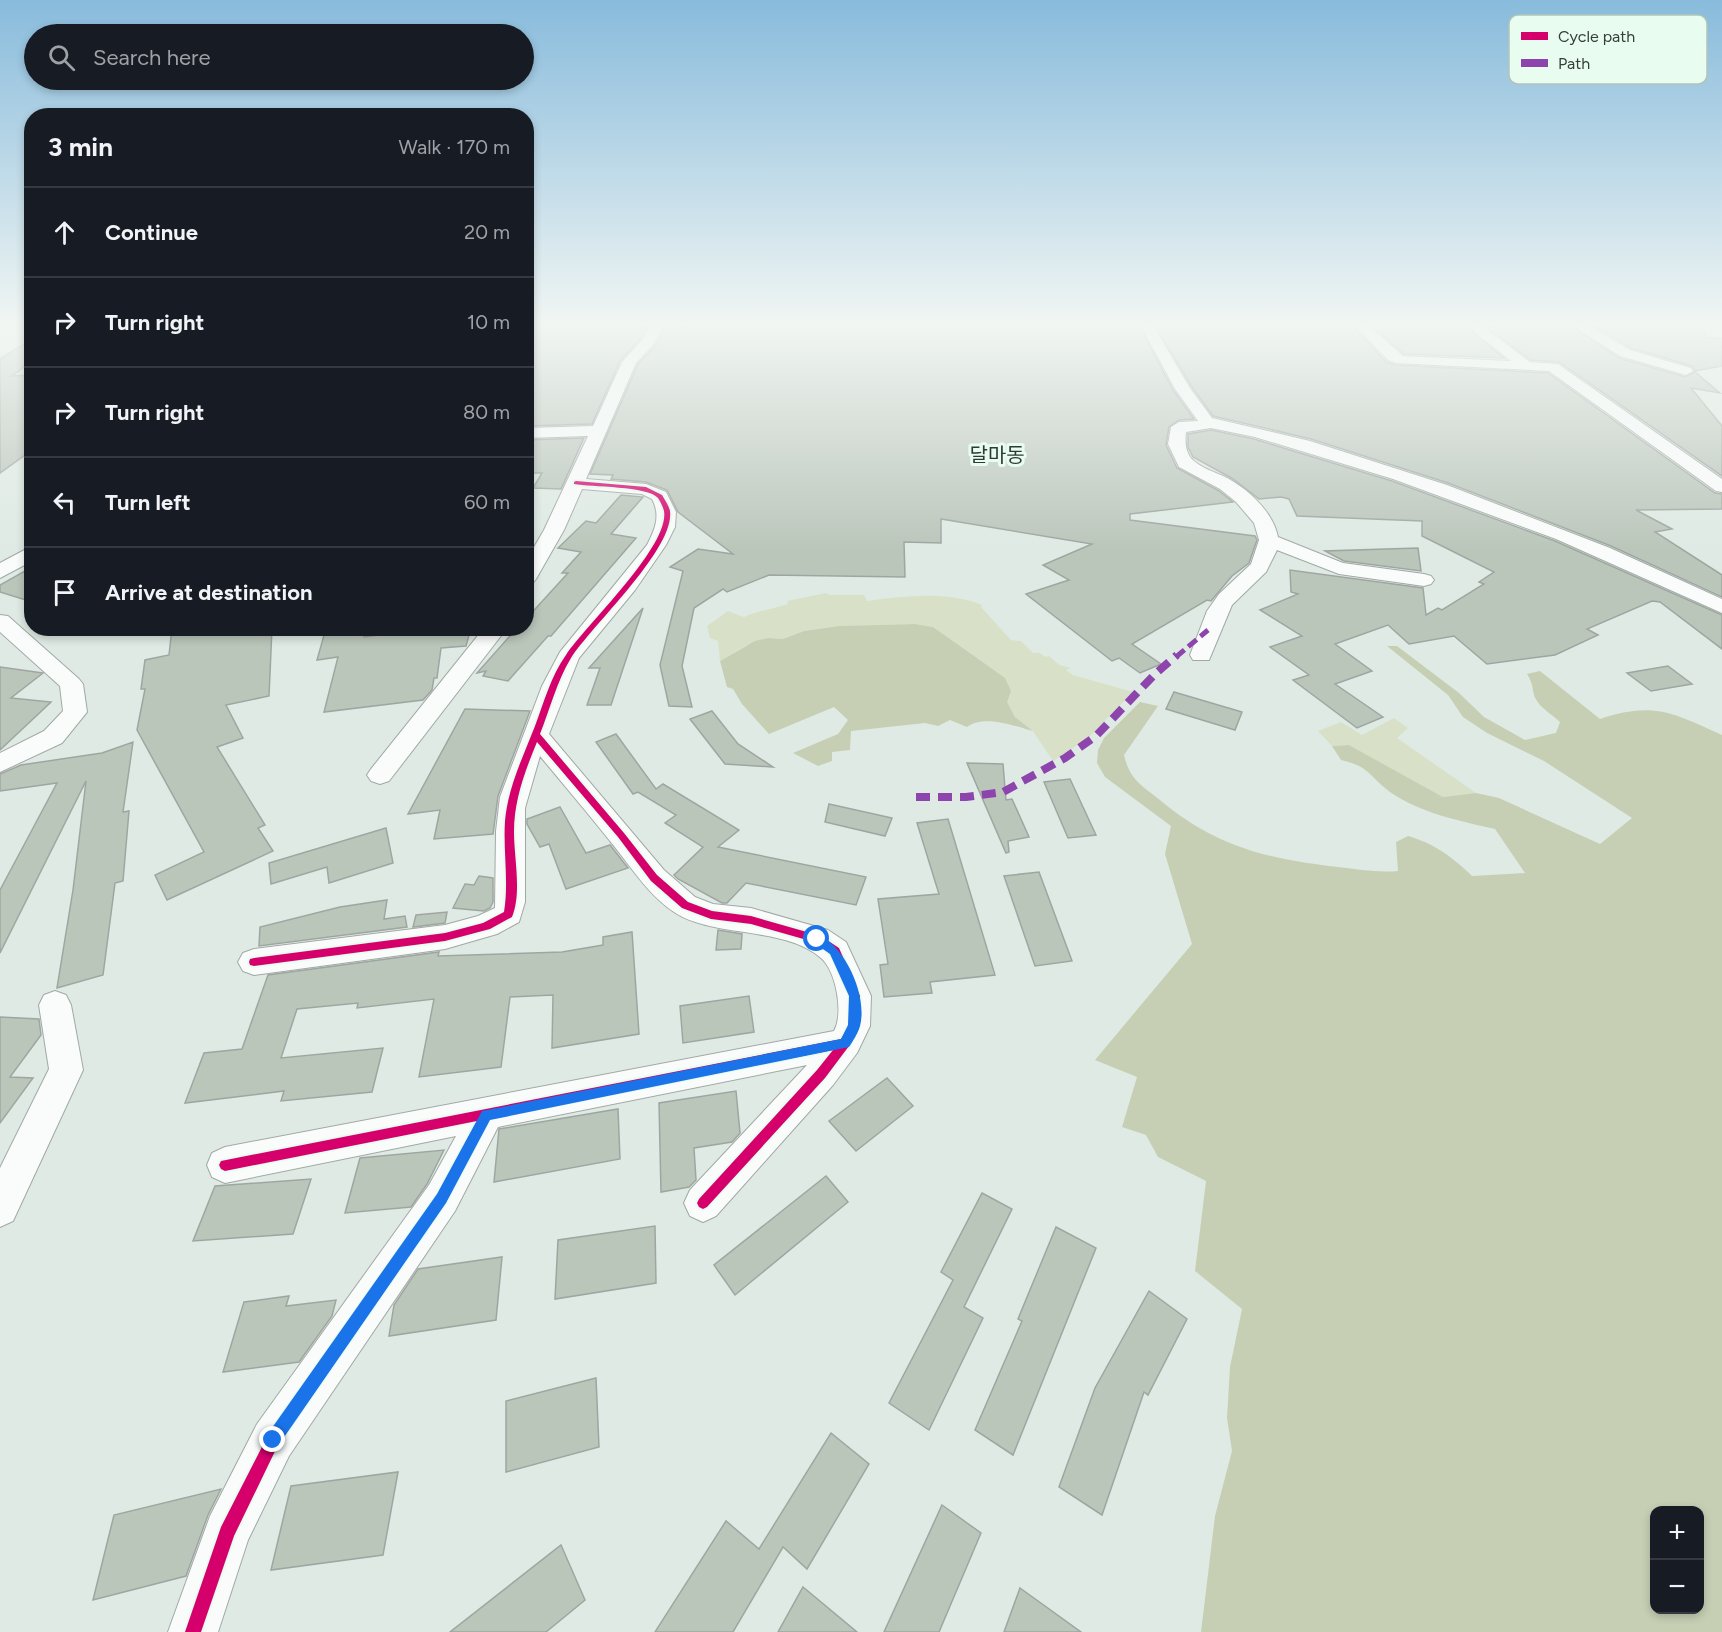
<!DOCTYPE html>
<html lang="en">
<head>
<meta charset="utf-8">
<style>
  :root { --surface:#171b24; --page:#242831; --text:#f1f3f6; --muted:#9ea1a6; --line:#363941 }
  body { margin:0; font-family:Figtree,"Noto Sans KR",sans-serif; background:var(--page); color:var(--text) }
  .controls { position:absolute; right:18px; bottom:18px; display:grid; overflow:hidden; border-radius:12px; box-shadow:0 3px 9px #0003 }
  .controls button { width:54px; height:54px; display:grid; place-items:center; padding:0; border:0; border-bottom:2px solid var(--line); background:var(--surface); color:var(--text); font:30px sans-serif }
  .stop { position:absolute; width:18px; height:18px; margin:-14px; border:4px solid #1a73e8; border-radius:50%; background:#fff }
  .stop.end { background:#1a73e8; border-color:#fff; box-shadow:0 2px 6px #0008 }
  .list { margin:0; padding:0; list-style:none }
  h2 { display:flex; justify-content:space-between; align-items:center; height:78px; margin:0; padding:0 24px; font-size:26px }
  h2 small { font-size:20px; font-weight:400; color:var(--muted) }
  .list li { display:grid; grid-template-columns:39px 1fr auto; gap:18px; align-items:center; box-sizing:border-box; height:90px; padding:0 24px; border-top:2px solid var(--line) }
  .list b { display:block; font-size:22px; white-space:nowrap }
  .list em { font-size:20px; font-style:normal; color:var(--muted) }
  .icon { flex:none; width:33px; height:33px; fill:none; stroke:currentColor; stroke-width:2; stroke-linecap:round; stroke-linejoin:round }
  .map { position:relative; flex:none; width:1722px; height:1632px; overflow:hidden }
  .search { position:absolute; background:var(--surface); box-shadow:0 3px 9px #0003; left:24px; top:24px; width:510px; height:66px; display:flex; align-items:center; gap:15px; box-sizing:border-box; padding:0 21px; border-radius:33px; color:var(--muted); font-size:22px }
  .panel { position:absolute; background:var(--surface); box-shadow:0 3px 9px #0003; left:24px; top:108px; width:510px; height:528px; border-radius:24px }
  .map>svg:first-child { display:block }
  .green { fill:#d8e1c8 }
  .forest { fill:#c6cfb4; fill-rule:evenodd }
  .building { fill:#bbc6bb; stroke:#9fa6a1; stroke-width:1.5 }
  .lines { fill:none; stroke-linecap:round; stroke-linejoin:round }
  .minor-casing { stroke:#a1a9a4; stroke-width:2 }
  .minor { fill:#fafcfb; fill-rule:evenodd }
  .quiet-far1 { stroke:#8e44ad; stroke-width:5; stroke-dasharray:11 5; stroke-linecap:butt }
  .quiet { stroke:#8e44ad; stroke-width:8; stroke-dasharray:14 8; stroke-linecap:butt }
  .cycleway-casing { stroke:#e8fcf0; stroke-width:4 }
  .cycleway { fill:#d6006c; fill-rule:evenodd }
  .route { fill:#1a73e8 }
  .labels { text-anchor:middle; dominant-baseline:central; stroke-width:6; stroke-linejoin:round; paint-order:stroke }
  .far-quarter-label { font-size:20px; fill:#2c3b33; stroke:#e8fcf0 }
  .key { fill:#e8fcf0; stroke:#b3c3b9; stroke-width:1.5 }
  .key-label { font-size:16px; fill:#363e3a }
</style>
</head>
<body>
<div class="map">
<svg width="1722" height="1632" viewBox="0 0 1722 1632">
  <rect width="100%" height="100%" fill="#dfeae4"/>
  <g class="green">
    <path d="M 826,593 L 829,595 L 864,595 L 867,601 C 905,596 946,591 982,605 L 981,607 L 1011,640 L 1021,641 L 1033,653 L 1040,653 L 1045,657 L 1049,656 L 1059,665 L 1071,668 L 1066,670 L 1073,675 L 1133,692 L 1088,738 L 1053,761 L 1033,731 L 1015,717 L 1006,701 L 945,636 L 933,627 L 915,624 L 839,626 L 804,631 L 783,639 L 768,638 L 745,646 L 720,661 L 718,641 L 710,638 L 707,626 L 728,611 L 744,617 C 760,610 772,609 788,604 L 787,601 Z"/>
    <path d="M 1394,718 L 1408,728 L 1397,738 L 1476,793 L 1443,797 L 1349,745 L 1332,746 L 1318,731 L 1341,722 L 1362,735 Z"/>
  </g>
  <g class="forest">
    <path d="M 915,624 L 933,627 L 1005,678 L 1011,691 L 1007,702 L 1015,717 L 1033,731 C 1015,726 984,714 967,727 L 950,720 L 938,726 L 925,723 L 851,731 L 850,750 L 832,752 L 832,761 L 818,766 L 793,753 L 838,734 L 848,720 L 834,707 L 769,734 L 742,704 L 733,689 L 727,687 L 720,661 L 755,641 L 768,638 L 783,639 L 804,631 L 839,626 Z"/>
    <path d="M 1387,646 L 1397,646 L 1459,693 L 1484,717 L 1525,740 L 1556,733 L 1560,722 C 1553,715 1542,709 1537,701 C 1531,692 1535,686 1527,674 L 1540,671 L 1600,719 C 1654,701 1673,713 1722,735 L 1722,1632 L 1201,1632 L 1215,1516 L 1232,1451 L 1227,1418 L 1230,1367 L 1242,1309 L 1195,1271 L 1206,1181 L 1158,1157 L 1146,1135 L 1122,1127 L 1137,1077 L 1095,1060 L 1192,944 L 1165,854 L 1171,826 L 1105,777 L 1097,763 L 1098,750 L 1104,738 L 1140,702 L 1158,706 L 1124,755 C 1130,780 1141,785 1160,800 C 1216,847 1268,859 1338,867 C 1358,869 1378,873 1398,871 L 1396,842 L 1408,836 C 1435,844 1451,856 1472,876 L 1525,873 L 1495,829 C 1460,821 1420,813 1390,792 C 1369,776 1369,766 1341,760 L 1332,746 L 1349,745 L 1443,797 L 1476,793 L 1499,798 L 1600,844 L 1632,818 L 1544,761 L 1487,733 L 1463,717 L 1448,695 ZM 1700,1510 L 1700,1610 L 1654,1610 L 1654,1510 Z"/>
  </g>
  <g class="building">
    <path d="M 526,322 L 651,322 L 640,339 L 620,361 L 592,424 L 526,426 Z"/>
    <path d="M 668,322 L 689,322 L 686,328 L 911,330 L 908,322 L 1137,322 L 1173,390 L 1194,419 L 1179,420 L 1169,427 L 1166,445 L 1177,468 L 1219,491 L 1233,502 L 1130,514 L 1130,520 L 1255,536 L 1257,540 L 1249,563 L 1232,576 L 1211,601 L 1207,600 L 1132,644 L 1161,664 L 1140,673 L 1119,658 L 1112,661 L 1026,594 L 1069,580 L 1043,565 L 1092,544 L 941,519 L 941,543 L 904,542 L 905,577 L 769,575 L 727,592 L 723,589 L 694,608 L 682,666 L 692,707 L 669,706 L 660,665 L 683,571 L 670,567 L 698,549 L 733,554 L 678,512 L 667,490 L 646,482 L 611,479 L 613,475 L 590,474 L 638,364 L 655,346 Z"/>
    <path d="M 1153,322 L 1211,322 L 1215,329 L 1249,330 L 1249,322 L 1349,322 L 1386,362 L 1395,365 L 1548,373 L 1715,493 L 1722,494 L 1722,509 L 1636,510 L 1672,529 L 1655,532 L 1722,575 L 1722,597 L 1611,546 L 1448,483 L 1311,439 L 1213,416 L 1192,387 Z"/>
    <path d="M 1368,322 L 1460,322 L 1504,358 L 1404,354 Z"/>
    <path d="M 1480,322 L 1565,322 L 1619,358 L 1685,377 L 1695,372 L 1720,393 L 1691,388 L 1722,426 L 1722,476 L 1559,362 L 1531,360 Z"/>
    <path d="M 1587,322 L 1637,322 L 1673,326 L 1672,322 L 1701,323 L 1706,338 L 1722,338 L 1722,366 L 1695,371 L 1692,366 L 1631,348 Z"/>
    <path d="M 32,339 L 32,361 L 12,376 L 32,375 L 32,450 L 0,473 L 0,359 Z"/>
    <path d="M 1211,430 L 1254,439 L 1392,481 L 1555,541 L 1722,615 L 1722,649 L 1660,602 L 1652,601 L 1587,629 L 1598,635 L 1555,655 L 1487,664 L 1454,636 L 1409,644 L 1388,625 L 1335,644 L 1372,671 L 1335,684 L 1383,717 L 1357,728 L 1293,680 L 1309,675 L 1270,647 L 1302,636 L 1260,610 L 1298,594 L 1291,592 L 1290,570 L 1423,588 L 1426,615 L 1438,608 L 1442,610 L 1484,584 L 1479,582 L 1494,572 L 1422,536 L 1422,521 L 1297,516 L 1289,499 L 1281,497 L 1259,499 L 1233,479 L 1193,457 L 1188,447 L 1188,434 Z"/>
    <path d="M 584,438 L 561,489 L 533,488 L 542,473 L 526,473 L 526,440 Z"/>
    <path d="M 621,495 L 643,497 L 611,534 L 636,538 L 551,636 L 548,636 L 508,681 L 483,676 L 486,671 L 477,673 L 517,628 L 526,628 L 526,619 L 568,573 L 562,573 L 581,552 L 558,548 L 586,521 L 596,523 Z"/>
    <path d="M 1418,548 L 1421,571 L 1344,561 L 1325,551 Z"/>
    <path d="M 32,567 L 32,602 L 0,592 L 0,585 Z"/>
    <path d="M 643,608 L 611,705 L 587,705 L 600,668 L 589,668 Z"/>
    <path d="M 172,628 L 272,628 L 269,696 L 226,705 L 243,738 L 217,747 L 265,825 L 258,828 L 273,851 L 167,900 L 155,875 L 204,852 L 137,730 L 145,689 L 141,689 L 145,660 L 169,655 Z"/>
    <path d="M 326,628 L 364,628 L 364,637 L 434,628 L 471,628 L 466,646 L 441,648 L 437,678 L 434,678 L 432,690 L 423,700 L 324,712 L 338,657 L 317,660 Z"/>
    <path d="M 1668,666 L 1692,684 L 1651,691 L 1627,673 Z"/>
    <path d="M 0,667 L 43,673 L 11,698 L 51,702 L 0,750 Z"/>
    <path d="M 1174,692 L 1242,712 L 1235,730 L 1166,709 Z"/>
    <path d="M 465,709 L 530,711 L 498,796 L 493,834 L 434,839 L 440,810 L 408,814 Z"/>
    <path d="M 712,711 L 738,744 L 773,767 L 725,764 L 690,719 Z"/>
    <path d="M 616,734 L 656,789 L 663,784 L 739,830 L 718,847 L 866,877 L 856,905 L 746,883 L 727,903 L 722,903 L 678,879 L 674,875 L 703,847 L 665,823 L 676,815 L 638,792 L 633,794 L 596,742 Z"/>
    <path d="M 133,742 L 123,812 L 129,811 L 123,881 L 115,883 L 103,975 L 57,988 L 73,890 L 86,781 L 0,953 L 0,890 L 57,783 L 0,791 L 0,774 L 21,765 L 102,753 Z"/>
    <path d="M 967,763 L 1003,764 L 1006,800 L 1012,799 L 1029,837 L 1008,841 L 1009,852 L 1006,853 Z"/>
    <path d="M 1070,779 L 1096,835 L 1068,838 L 1044,782 Z"/>
    <path d="M 829,804 L 892,818 L 885,836 L 825,822 Z"/>
    <path d="M 560,807 L 586,853 L 610,845 L 628,868 L 566,889 L 549,844 L 540,847 L 527,824 L 527,819 Z"/>
    <path d="M 948,819 L 995,975 L 930,982 L 932,993 L 884,997 L 880,965 L 888,964 L 878,899 L 939,894 L 917,823 Z"/>
    <path d="M 386,828 L 393,863 L 329,883 L 327,867 L 271,884 L 269,863 Z"/>
    <path d="M 1039,872 L 1072,961 L 1035,966 L 1004,876 Z"/>
    <path d="M 479,876 L 493,878 L 493,902 L 490,908 L 484,911 L 453,908 L 465,884 L 474,885 Z"/>
    <path d="M 387,900 L 384,919 L 405,916 L 407,927 L 259,946 L 260,927 L 340,907 Z"/>
    <path d="M 447,912 L 445,923 L 413,927 L 416,915 Z"/>
    <path d="M 718,930 L 742,934 L 741,949 L 716,950 Z"/>
    <path d="M 632,932 L 639,1034 L 552,1048 L 553,995 L 510,997 L 501,1067 L 419,1077 L 434,999 L 357,1008 L 358,1003 L 297,1009 L 281,1058 L 383,1048 L 372,1092 L 281,1101 L 284,1091 L 185,1103 L 204,1053 L 242,1049 L 268,975 L 439,952 L 438,956 L 562,952 L 603,945 L 603,937 Z"/>
    <path d="M 749,996 L 754,1032 L 683,1043 L 680,1006 Z"/>
    <path d="M 0,1017 L 39,1019 L 41,1035 L 10,1077 L 33,1078 L 0,1123 Z"/>
    <path d="M 887,1078 L 913,1106 L 856,1151 L 829,1121 Z"/>
    <path d="M 736,1091 L 740,1133 L 732,1142 L 694,1148 L 696,1180 L 689,1187 L 661,1192 L 659,1103 Z"/>
    <path d="M 618,1109 L 620,1159 L 494,1182 L 499,1129 Z"/>
    <path d="M 444,1150 L 427,1184 L 411,1207 L 345,1213 L 360,1158 Z"/>
    <path d="M 826,1176 L 848,1202 L 735,1295 L 714,1265 Z"/>
    <path d="M 311,1179 L 293,1234 L 193,1241 L 215,1186 Z"/>
    <path d="M 982,1193 L 1012,1209 L 964,1307 L 983,1318 L 929,1430 L 889,1403 L 953,1280 L 941,1272 Z"/>
    <path d="M 655,1226 L 656,1283 L 555,1299 L 558,1240 Z"/>
    <path d="M 1056,1227 L 1096,1248 L 1013,1455 L 975,1430 L 1022,1321 L 1018,1319 Z"/>
    <path d="M 502,1257 L 496,1320 L 389,1336 L 394,1305 L 418,1269 Z"/>
    <path d="M 1149,1291 L 1187,1319 L 1148,1395 L 1144,1392 L 1102,1515 L 1059,1487 L 1095,1388 Z"/>
    <path d="M 289,1296 L 286,1306 L 336,1300 L 332,1316 L 299,1362 L 223,1372 L 244,1302 Z"/>
    <path d="M 596,1378 L 599,1447 L 506,1472 L 506,1401 Z"/>
    <path d="M 831,1433 L 869,1464 L 807,1569 L 783,1547 L 733,1632 L 655,1632 L 726,1521 L 759,1549 Z"/>
    <path d="M 398,1472 L 383,1555 L 271,1570 L 291,1486 Z"/>
    <path d="M 221,1489 L 208,1515 L 186,1576 L 93,1600 L 114,1515 Z"/>
    <path d="M 942,1505 L 981,1533 L 939,1632 L 884,1632 Z"/>
    <path d="M 561,1545 L 585,1600 L 546,1632 L 450,1632 Z"/>
    <path d="M 803,1587 L 857,1632 L 778,1632 Z"/>
    <path d="M 1020,1588 L 1081,1632 L 1004,1632 Z"/>
  </g>
  <g class="lines">
    <defs>
      <g id="minor">
        <path d="M 653,322 L 666,322 L 653,345 L 636,363 L 586,479 L 646,484 L 666,492 L 676,512 L 675,527 L 666,545 L 635,590 L 579,658 L 549,734 L 664,870 L 695,897 L 713,904 L 751,908 L 828,930 L 846,942 L 871,996 L 870,1026 L 857,1053 L 833,1085 L 716,1216 L 703,1222 L 690,1216 L 684,1203 L 690,1190 L 807,1065 L 498,1127 L 455,1211 L 289,1456 L 248,1540 L 218,1632 L 168,1632 L 210,1516 L 257,1424 L 429,1185 L 456,1136 L 225,1183 L 212,1177 L 207,1165 L 212,1153 L 225,1147 L 834,1031 C 844,1013 836,971 821,958 C 786,926 712,938 674,912 C 647,894 630,865 610,841 C 587,812 563,784 540,756 L 525,808 L 525,902 L 519,922 L 497,934 L 445,949 L 254,975 L 243,971 L 238,962 L 243,953 L 254,949 L 445,925 L 478,916 L 495,908 L 496,831 L 500,797 L 542,686 L 560,652 L 647,545 C 655,529 661,516 652,499 L 642,494 L 582,489 L 564,530 L 536,579 L 533,583 L 526,585 L 526,561 L 544,530 L 588,436 L 526,438 L 526,428 L 593,426 L 622,362 L 642,340 Z"/>
        <path d="M 1139,322 L 1151,322 L 1190,388 L 1212,418 L 1310,441 L 1447,485 L 1610,548 L 1722,599 L 1722,613 L 1556,539 L 1393,479 L 1255,437 L 1211,428 L 1186,432 C 1185,442 1185,454 1194,461 C 1202,468 1214,472 1223,476 C 1246,487 1273,511 1278,537 L 1343,563 L 1424,574 L 1431,576 L 1434,580 L 1431,584 L 1424,586 L 1339,574 L 1277,550 L 1266,572 L 1232,605 L 1209,660 L 1193,660 L 1190,655 L 1207,611 L 1219,594 L 1251,564 L 1259,540 L 1254,523 L 1236,502 L 1220,489 L 1179,467 L 1168,444 L 1171,427 L 1179,422 L 1198,421 L 1175,389 Z"/>
        <path d="M 1351,322 L 1365,322 L 1403,356 L 1511,361 L 1462,322 L 1477,322 L 1530,362 L 1558,364 L 1722,479 L 1722,492 L 1716,491 L 1549,371 L 1396,363 L 1388,360 Z"/>
        <path d="M 1567,322 L 1583,322 L 1630,350 L 1691,368 L 1693,371 L 1686,375 L 1620,356 Z"/>
        <path d="M 32,546 L 32,561 L 0,578 L 0,563 Z"/>
        <path d="M 0,615 L 8,616 L 79,679 L 83,684 L 87,712 L 62,743 L 0,772 L 0,753 L 44,731 L 63,711 L 60,686 L 0,632 Z"/>
        <path d="M 484,628 L 507,628 L 389,781 L 380,784 L 371,781 L 367,775 L 371,769 Z"/>
        <path d="M 55,991 L 66,995 L 71,1005 L 83,1070 L 13,1221 L 0,1227 L 0,1168 L 49,1069 L 39,1005 L 44,995 Z"/>
      </g>
    </defs>
    <use href="#minor" class="minor-casing"/>
    <use href="#minor" class="minor"/>
    <path class="quiet-far1" d="M 1176,657 L 1208,630"/>
    <path class="quiet" d="M 916,797 L 966,797 L 1003,792 L 1065,758 L 1096,736 L 1155,674 L 1177,655"/>
    <defs>
      <path id="cycleway" d="M 576,481 L 646,487 L 662,495 C 665,500 669,506 670,511 C 675,549 592,625 571,658 C 557,681 550,709 540,734 L 624,833 L 657,875 L 688,902 L 712,911 L 751,916 L 821,936 L 839,948 L 860,996 L 859,1026 L 849,1046 L 825,1078 L 707,1207 L 703,1209 L 699,1207 L 697,1203 L 699,1199 L 817,1070 L 833,1050 L 490,1118 L 446,1202 L 278,1445 L 234,1536 L 201,1632 L 185,1632 L 221,1527 L 268,1435 L 438,1194 L 477,1121 L 225,1171 L 221,1169 L 219,1165 L 221,1161 L 841,1039 L 849,1026 L 850,996 L 831,954 L 814,942 L 751,924 L 711,919 L 682,908 L 651,881 L 618,837 L 537,742 C 525,771 514,800 514,832 C 514,858 522,893 512,917 L 490,929 L 445,941 L 254,966 L 250,965 L 249,962 L 250,959 L 254,958 L 445,933 L 483,923 L 504,912 C 509,882 503,851 505,821 C 508,787 523,757 535,726 C 544,702 551,676 566,655 C 587,624 670,546 664,511 C 663,507 660,501 658,498 C 648,486 591,487 574,484 L 574,482 Z"/>
    </defs>
    <use href="#cycleway" class="cycleway-casing"/>
    <use href="#cycleway" class="cycleway"/>
  </g>
  <linearGradient id="sky" x2="0" y2="1"><stop stop-color="#88bbdc"/><stop offset="0.59" stop-color="#f1f6f3"/><stop offset="1" stop-color="#f1f6f3" stop-opacity="0"/></linearGradient>
  <rect width="1722" height="550" fill="url(#sky)"/>
  <path class="route" d="M 817,934 C 845,945 868,996 860,1026 C 858,1033 853,1041 849,1047 L 490,1120 L 446,1203 L 278,1446 L 273,1448 L 267,1446 L 265,1440 L 267,1435 L 437,1194 L 482,1111 L 841,1039 L 848,1025 L 849,996 L 830,954 L 813,942 L 811,939 Z"/>
  <g class="labels">
    <g class="far-quarter-label">
      <text x="997" y="455">달마동</text>
    </g>
  </g>
  <rect x="1509" y="15" width="198" height="69" rx="9" class="key"/>
  <rect x="1521" y="32" width="27" height="8" fill="#d6006c"/>
  <rect x="1521" y="59" width="27" height="8" fill="#8e44ad"/>
  <g class="key-label">
    <text x="1558" y="42">Cycle path</text>
    <text x="1558" y="69">Path</text>
  </g>
</svg>
<div class="controls">
<button>+</button>
<button>−</button>
</div>
<div class="stop" style="left:817px;top:939px"></div>
<div class="stop end" style="left:273px;top:1440px"></div>
<div class="search"><svg class="icon" aria-label="search" viewBox="0 0 24 24"><circle cx="10" cy="10" r="6"/><path d="M15 15l6 6"/></svg>Search here</div>
<section class="panel">
<h2>3 min<small>Walk · 170 m</small></h2>
<ul class="list">
<li><svg class="icon" aria-label="ahead" viewBox="0 0 24 24"><path d="M12 20V5M6 11l6-6 6 6"/></svg><div><b>Continue</b></div><em>20 m</em></li>
<li><svg class="icon" aria-label="right" viewBox="0 0 24 24"><path d="M7 20v-9h11M14 6l5 5-5 5"/></svg><div><b>Turn right</b></div><em>10 m</em></li>
<li><svg class="icon" aria-label="right" viewBox="0 0 24 24"><path d="M7 20v-9h11M14 6l5 5-5 5"/></svg><div><b>Turn right</b></div><em>80 m</em></li>
<li><svg class="icon" aria-label="left" viewBox="0 0 24 24"><path d="M17 20v-9H6M10 6l-5 5 5 5"/></svg><div><b>Turn left</b></div><em>60 m</em></li>
<li><svg class="icon" aria-label="arrive" viewBox="0 0 24 24"><path d="M6 21V4h12l-3 4 3 4H6"/></svg><div><b>Arrive at destination</b></div></li>
</ul>
</section>
</div>
</body>
</html>
